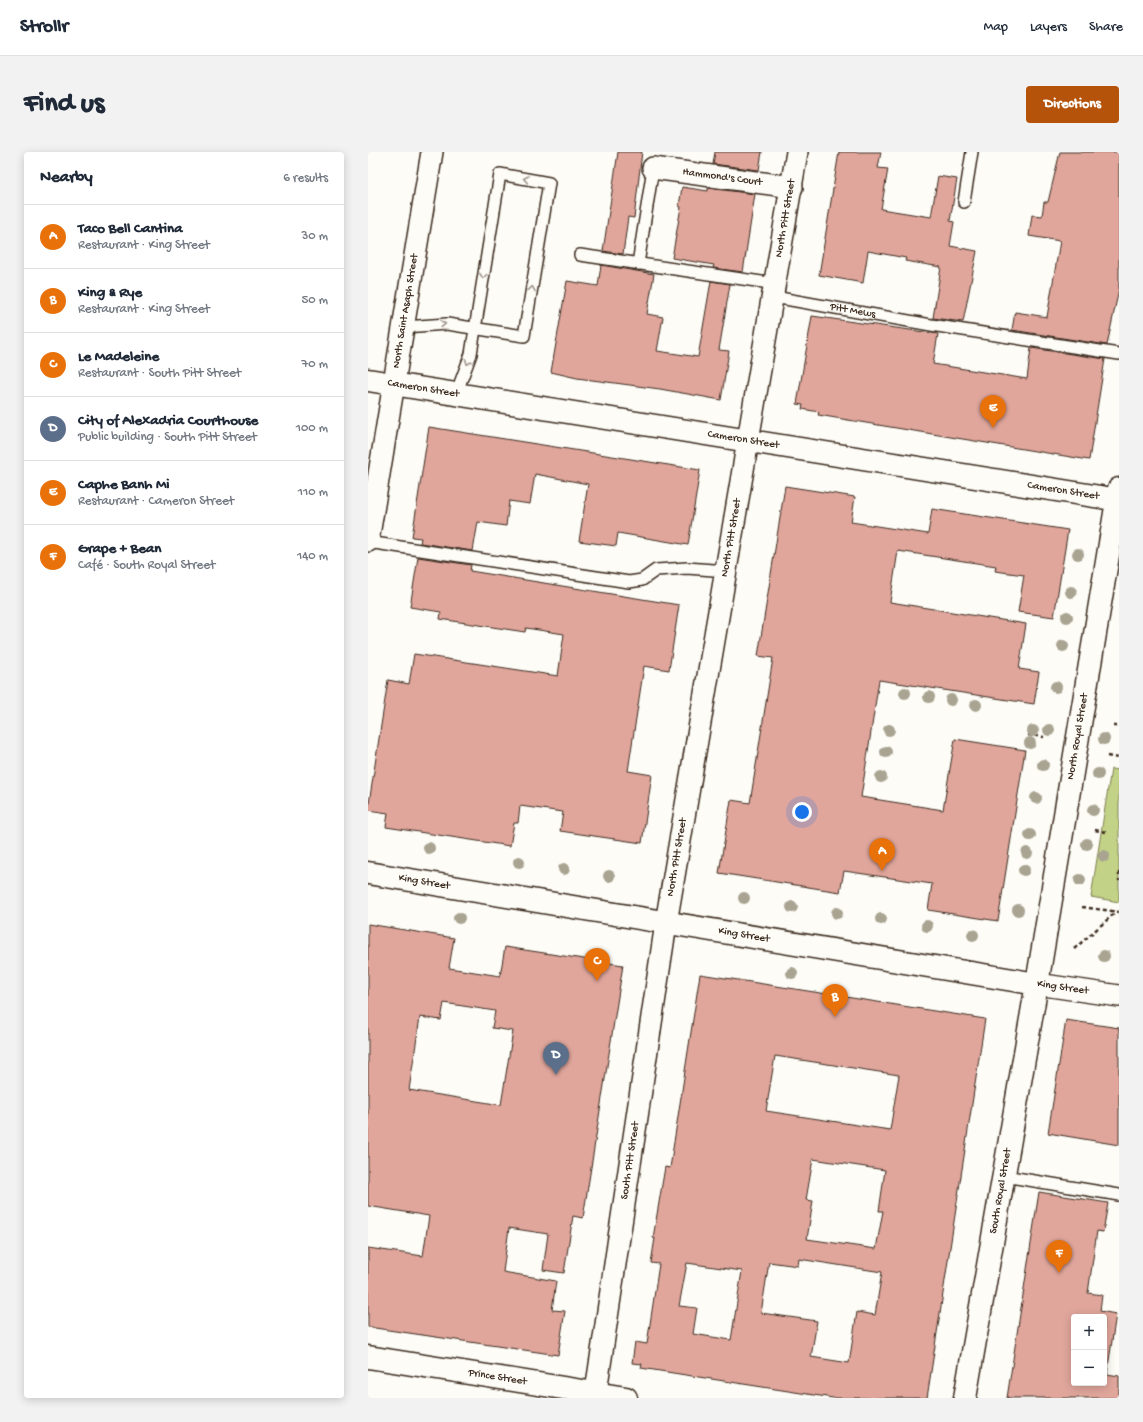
<!DOCTYPE html>
<html lang="en">
<head>
<meta charset="utf-8">
<style>
  :root { --surface:#fff; --page:#f2f2f3; --text:#1f2937; --muted:#747a83; --line:#e0e1e3; --accent:#b45309 }
  body { margin:0; font-family:"Gochi Hand",sans-serif; background:var(--page); color:var(--text) }
  .controls { position:absolute; right:12px; bottom:12px; display:grid; overflow:hidden; border-radius:4px; box-shadow:0 2px 10px #0003 }
  .controls button { width:36px; height:36px; display:grid; place-items:center; padding:0; border:0; border-bottom:1px solid var(--line); background:var(--surface); color:var(--text); font:20px sans-serif }
  .you { position:absolute; left:434px; top:660px; width:14px; height:14px; margin:-10px; border:3px solid #fff; border-radius:50%; background:#1a73e8; box-shadow:0 0 0 6px #1a73e833 }
  .badge { display:grid; place-items:center; width:26px; height:26px; border-radius:50%; background:var(--accent); color:#fff; font-size:13px; font-weight:700 }
  .pin { position:absolute; translate:-50% -33px; filter:drop-shadow(0 1px 2px #0008) }
  .pin::after { content:''; position:absolute; top:21px; width:14px; height:12px; background:inherit; clip-path:polygon(0 0,100% 0,50% 100%) }
  .list { margin:0; padding:0; list-style:none }
  h2 { display:flex; justify-content:space-between; align-items:center; height:52px; margin:0; padding:0 16px; font-size:17px }
  h2 small { font-size:13px; font-weight:400; color:var(--muted) }
  .list li { display:grid; grid-template-columns:26px 1fr auto; gap:12px; align-items:center; box-sizing:border-box; height:64px; padding:0 16px; border-top:1px solid var(--line) }
  .list b { display:block; font-size:15px; white-space:nowrap }
  .list p { margin:0; font-size:13px; white-space:nowrap; color:var(--muted) }
  .list em { font-size:13px; font-style:normal; color:var(--muted) }
  .map { position:relative; flex:none; width:751px; height:1246px; overflow:hidden; border-radius:4px }
  header { display:flex; align-items:center; gap:24px; box-sizing:border-box; height:56px; padding:0 20px; background:var(--surface); border-bottom:1px solid var(--line) }
  header strong { font-size:19px }
  nav { display:flex; gap:22px; margin-inline-start:auto; font-size:14px }
  .intro { display:flex; align-items:center; justify-content:space-between; box-sizing:border-box; height:96px; padding:0 24px }
  h1 { margin:0; font-size:28px }
  .button { padding:10px 18px; border-radius:4px; background:var(--accent); color:#fff; font-size:14px; font-weight:700 }
  main { display:flex; gap:24px; padding:0 24px }
  aside { flex:1; background:var(--surface); border-radius:4px; box-shadow:0 2px 10px #0003 }
  .map>svg:first-child { display:block }
  .green { fill:#c2d286; stroke:#7e7e52 }
  .building { fill:#e0a69c; stroke:#3b2a1e; fill-rule:evenodd }
  .lines { fill:none; stroke-linecap:round; stroke-linejoin:round }
  .service-casing { stroke:#3b2a1e; stroke-width:14 }
  .minor-casing { stroke:#3b2a1e; stroke-width:24 }
  .tertiary-casing { stroke:#3b2a1e; stroke-width:25 }
  .secondary-casing { stroke:#3b2a1e; stroke-width:25 }
  .path { stroke:#3b2a1e; stroke-width:2.5; stroke-dasharray:4 3; stroke-linecap:butt }
  .service { stroke:#fdfcf7; stroke-width:11 }
  .minor { stroke:#fdfcf7; stroke-width:21 }
  .tertiary { stroke:#fdfcf7; stroke-width:22 }
  .secondary { stroke:#fdfcf7; stroke-width:22 }
  .tree { fill:#a9a491 }
  .oneway { stroke:#9c938a }
  .labels { text-anchor:middle; dominant-baseline:central; stroke-width:3.5; stroke-linejoin:round; paint-order:stroke }
  .street-label { font-size:11px; fill:#3b2a1e; stroke:#fdfcf7 }
</style>
</head>
<body>
<header>
<strong>Strollr</strong>
<nav><a>Map</a><a>Layers</a><a>Share</a></nav>
</header>
<div class="intro"><h1>Find us</h1><a class="button">Directions</a></div>
<main>
<aside>
<h2>Nearby<small>6 results</small></h2>
<ul class="list">
<li><span class="badge" style="background:#e8710a">A</span><div><b>Taco Bell Cantina</b><p>Restaurant · King Street</p></div><em>30 m</em></li>
<li><span class="badge" style="background:#e8710a">B</span><div><b>King &amp; Rye</b><p>Restaurant · King Street</p></div><em>50 m</em></li>
<li><span class="badge" style="background:#e8710a">C</span><div><b>Le Madeleine</b><p>Restaurant · South Pitt Street</p></div><em>70 m</em></li>
<li><span class="badge" style="background:#5c6f8a">D</span><div><b>City of Alexadria Courthouse</b><p>Public building · South Pitt Street</p></div><em>100 m</em></li>
<li><span class="badge" style="background:#e8710a">E</span><div><b>Caphe Banh Mi</b><p>Restaurant · Cameron Street</p></div><em>110 m</em></li>
<li><span class="badge" style="background:#e8710a">F</span><div><b>Grape + Bean</b><p>Café · South Royal Street</p></div><em>140 m</em></li>
</ul>
</aside>
<div class="map">
<svg width="751" height="1246" viewBox="0 0 751 1246">
  <rect width="100%" height="100%" fill="#fdfcf7"/>
  <filter id="ink" filterUnits="userSpaceOnUse"><feTurbulence type="fractalNoise" baseFrequency=".025" numOctaves="2"/><feDisplacementMap in="SourceGraphic" scale="8" xChannelSelector="R" yChannelSelector="G"/><feConvolveMatrix kernelMatrix="1 2 1 2 8 2 1 2 1" color-interpolation-filters="sRGB"/></filter>
  <g filter="url(#ink)">
    <path class="green" d="M 743,617 L 751,618 L 751,750 L 723,745 Z"/>
    <g class="building">
      <path d="M 250,0 L 274,0 L 266,66 L 260,65 L 255,102 L 235,99 Z"/>
      <path d="M 347,0 L 394,0 L 391,18 L 345,12 Z"/>
      <path d="M 471,0 L 513,0 L 510,16 L 520,17 L 513,57 L 563,65 L 570,24 L 589,27 L 582,69 L 586,70 L 582,94 L 609,99 L 595,170 L 565,166 L 573,115 L 537,109 L 538,106 L 500,99 L 495,131 L 451,123 Z"/>
      <path d="M 692,0 L 751,0 L 751,137 L 739,193 L 644,178 L 647,160 L 679,165 L 692,89 L 661,84 L 664,63 L 674,64 L 676,50 L 680,50 Z"/>
      <path d="M 314,35 L 340,39 L 340,36 L 387,42 L 375,120 L 345,116 L 346,113 L 304,106 L 313,55 L 311,54 Z"/>
      <path d="M 233,113 L 286,122 L 279,162 L 295,165 L 289,199 L 330,205 L 343,129 L 362,132 L 351,198 L 361,199 L 353,248 L 292,237 L 209,226 L 183,220 L 199,129 L 230,134 Z"/>
      <path d="M 444,164 L 570,182 L 565,212 L 659,227 L 663,196 L 737,207 L 721,308 L 450,263 L 451,260 L 434,257 L 435,253 L 429,252 Z"/>
      <path d="M 61,275 L 332,318 L 320,393 L 250,381 L 248,394 L 211,389 L 220,332 L 167,322 L 162,352 L 141,349 L 138,374 L 110,370 L 105,399 L 52,391 L 53,386 L 44,385 Z"/>
      <path d="M 417,334 L 487,345 L 483,370 L 560,382 L 564,357 L 700,378 L 686,465 L 650,460 L 656,423 L 627,419 L 628,414 L 530,399 L 522,450 L 658,472 L 651,517 L 671,520 L 666,552 L 511,528 L 493,645 L 575,658 L 587,587 L 657,598 L 630,769 L 560,758 L 564,732 L 476,719 L 472,740 L 351,721 L 363,648 L 382,651 L 405,506 L 390,504 Z"/>
      <path d="M 50,405 L 103,413 L 102,419 L 311,453 L 301,518 L 276,514 L 260,619 L 284,623 L 274,691 L 192,679 L 195,660 L 152,654 L 150,671 L 146,671 L 142,694 L 18,675 L 20,661 L 0,658 L 20,528 L 41,532 L 46,502 L 190,524 L 196,482 L 158,476 L 157,480 L 72,467 L 73,460 L 42,455 Z"/>
      <path d="M 0,772 L 86,786 L 81,816 L 132,824 L 137,795 L 255,813 L 215,1066 L 205,1064 L 196,1121 L 175,1118 L 180,1082 L 141,1076 L 135,1120 L 188,1129 L 184,1158 L 197,1159 L 190,1203 L 0,1175 L 0,1096 L 55,1104 L 61,1064 L 0,1054 ZM 76,851 L 127,859 L 124,876 L 145,879 L 133,953 L 41,938 L 52,865 L 73,868 Z"/>
      <path d="M 332,822 L 617,867 L 559,1246 L 465,1246 L 273,1216 L 274,1212 L 264,1211 L 267,1190 L 279,1192 L 291,1112 L 283,1111 L 287,1086 L 285,1086 L 297,1015 L 302,1016 ZM 407,904 L 531,923 L 522,978 L 398,959 ZM 445,1007 L 517,1018 L 511,1059 L 515,1059 L 508,1097 L 439,1087 L 445,1049 L 438,1048 ZM 431,1107 L 514,1120 L 507,1163 L 489,1160 L 481,1211 L 443,1205 L 449,1169 L 393,1161 L 401,1110 L 430,1114 ZM 319,1111 L 374,1119 L 363,1188 L 325,1182 L 329,1156 L 311,1154 Z"/>
      <path d="M 698,868 L 751,876 L 751,993 L 680,981 Z"/>
      <path d="M 671,1040 L 740,1051 L 735,1080 L 729,1079 L 720,1141 L 734,1143 L 732,1159 L 748,1162 L 739,1222 L 751,1224 L 751,1246 L 639,1246 ZM 706,1165 L 736,1165 L 736,1231 L 706,1231 Z"/>
    </g>
    <g class="lines">
      <defs>
        <g id="service">
          <path d="M 596,50 L 604,0"/>
          <path d="M 212,103 L 408,132"/>
          <path d="M 270,112 L 285,16"/>
          <path id="s1" d="M 406,145 L 563,173 L 751,202"/>
          <path d="M 36,175 L 79,172 L 156,184 L 181,31 L 132,22 L 103,202 L 88,242"/>
          <path d="M 0,390 L 261,430 L 274,428 L 288,418 L 319,416 L 359,419"/>
          <path d="M 636,1024 L 751,1043"/>
        </g>
        <g id="minor">
          <path id="s2" d="M 285,16 L 424,35"/>
          <path id="s3" d="M 0,389 L 64,0"/>
          <path id="s4" d="M 669,832 L 751,844"/>
          <path id="s5" d="M 227,1246 L 298,771 L 429,0"/>
        </g>
        <g id="tertiary">
          <path id="s6" d="M 0,228 L 751,348"/>
          <path id="s7" d="M 0,1205 L 258,1246"/>
        </g>
        <g id="secondary">
          <path id="s8" d="M 0,721 L 669,832"/>
          <path id="s9" d="M 597,1246 L 669,832 L 751,337"/>
        </g>
      </defs>
      <use href="#service" class="service-casing"/>
      <use href="#minor" class="minor-casing"/>
      <use href="#tertiary" class="tertiary-casing"/>
      <use href="#secondary" class="secondary-casing"/>
      <g class="path">
        <path d="M 745,574 L 751,574"/>
        <path d="M 660,583 L 676,585"/>
        <path d="M 739,604 L 751,606"/>
        <path d="M 727,678 L 738,680"/>
        <path d="M 751,720 L 751,729"/>
        <path d="M 714,755 L 751,760"/>
        <path d="M 706,797 L 748,760"/>
      </g>
      <use href="#service" class="service"/>
      <use href="#minor" class="minor"/>
      <use href="#tertiary" class="tertiary"/>
      <use href="#secondary" class="secondary"/>
    </g>
    <g class="tree">
      <circle cx="710" cy="402" r="6"/>
      <circle cx="703" cy="440" r="6"/>
      <circle cx="699" cy="465" r="6"/>
      <circle cx="695" cy="494" r="6"/>
      <circle cx="688" cy="535" r="6"/>
      <circle cx="537" cy="541" r="6"/>
      <circle cx="561" cy="545" r="6"/>
      <circle cx="583" cy="548" r="6"/>
      <circle cx="608" cy="553" r="6"/>
      <circle cx="521" cy="578" r="6"/>
      <circle cx="681" cy="578" r="6"/>
      <circle cx="665" cy="579" r="6"/>
      <circle cx="736" cy="587" r="6"/>
      <circle cx="662" cy="591" r="6"/>
      <circle cx="518" cy="600" r="6"/>
      <circle cx="675" cy="613" r="6"/>
      <circle cx="730" cy="622" r="6"/>
      <circle cx="513" cy="625" r="6"/>
      <circle cx="668" cy="646" r="6"/>
      <circle cx="725" cy="658" r="6"/>
      <circle cx="662" cy="683" r="6"/>
      <circle cx="719" cy="692" r="6"/>
      <circle cx="61" cy="696" r="6"/>
      <circle cx="659" cy="701" r="6"/>
      <circle cx="736" cy="704" r="6"/>
      <circle cx="151" cy="710" r="6"/>
      <circle cx="196" cy="717" r="6"/>
      <circle cx="656" cy="718" r="6"/>
      <circle cx="241" cy="724" r="6"/>
      <circle cx="712" cy="728" r="6"/>
      <circle cx="376" cy="746" r="6"/>
      <circle cx="424" cy="755" r="6"/>
      <circle cx="650" cy="758" r="6"/>
      <circle cx="469" cy="761" r="6"/>
      <circle cx="91" cy="766" r="6"/>
      <circle cx="513" cy="767" r="6"/>
      <circle cx="559" cy="774" r="6"/>
      <circle cx="605" cy="783" r="6"/>
      <circle cx="736" cy="804" r="6"/>
      <circle cx="424" cy="821" r="6"/>
    </g>
    <defs><path id="oneway-chevron" d="M-2-3.5L2.5 0L-2 3.5" fill="none" stroke-width="1.6" stroke-linecap="round" stroke-linejoin="round"/></defs>
    <g class="oneway">
      <use href="#oneway-chevron" transform="translate(158 27) rotate(-169)"/>
      <use href="#oneway-chevron" transform="translate(115 124) rotate(99)"/>
      <use href="#oneway-chevron" transform="translate(164 137) rotate(-81)"/>
      <use href="#oneway-chevron" transform="translate(75 172) rotate(-1)"/>
      <use href="#oneway-chevron" transform="translate(100 210) rotate(111)"/>
    </g>
  </g>
  <g class="labels">
    <g class="street-label">
      <text stroke="none"><textPath href="#s2" startOffset="70">Hammond's Court</textPath></text>
      <text stroke="none"><textPath href="#s5" startOffset="1195">North Pitt Street</textPath></text>
      <text stroke="none"><textPath href="#s3" startOffset="233">North Saint Asaph Street</textPath></text>
      <text stroke="none"><textPath href="#s1" startOffset="80">Pitt Mews</textPath></text>
      <text stroke="none"><textPath href="#s6" startOffset="56">Cameron Street</textPath></text>
      <text stroke="none"><textPath href="#s6" startOffset="380">Cameron Street</textPath></text>
      <text stroke="none"><textPath href="#s6" startOffset="704">Cameron Street</textPath></text>
      <text stroke="none"><textPath href="#s5" startOffset="871">North Pitt Street</textPath></text>
      <text stroke="none"><textPath href="#s9" startOffset="671">North Royal Street</textPath></text>
      <text stroke="none"><textPath href="#s5" startOffset="547">North Pitt Street</textPath></text>
      <text stroke="none"><textPath href="#s8" startOffset="57">King Street</textPath></text>
      <text stroke="none"><textPath href="#s8" startOffset="381">King Street</textPath></text>
      <text stroke="none"><textPath href="#s4" startOffset="26">King Street</textPath></text>
      <text stroke="none"><textPath href="#s5" startOffset="240">South Pitt Street</textPath></text>
      <text stroke="none"><textPath href="#s9" startOffset="210">South Royal Street</textPath></text>
      <text stroke="none"><textPath href="#s7" startOffset="131">Prince Street</textPath></text>
    </g>
  </g>
</svg>
<div class="controls">
<button>+</button>
<button>−</button>
</div>
<div class="you"></div>
<div class="pin badge" style="left:514px;top:719px;background:#e8710a">A</div>
<div class="pin badge" style="left:467px;top:865px;background:#e8710a">B</div>
<div class="pin badge" style="left:229px;top:829px;background:#e8710a">C</div>
<div class="pin badge" style="left:188px;top:923px;background:#5c6f8a">D</div>
<div class="pin badge" style="left:625px;top:276px;background:#e8710a">E</div>
<div class="pin badge" style="left:691px;top:1121px;background:#e8710a">F</div>
</div>
</main>
</body>
</html>
